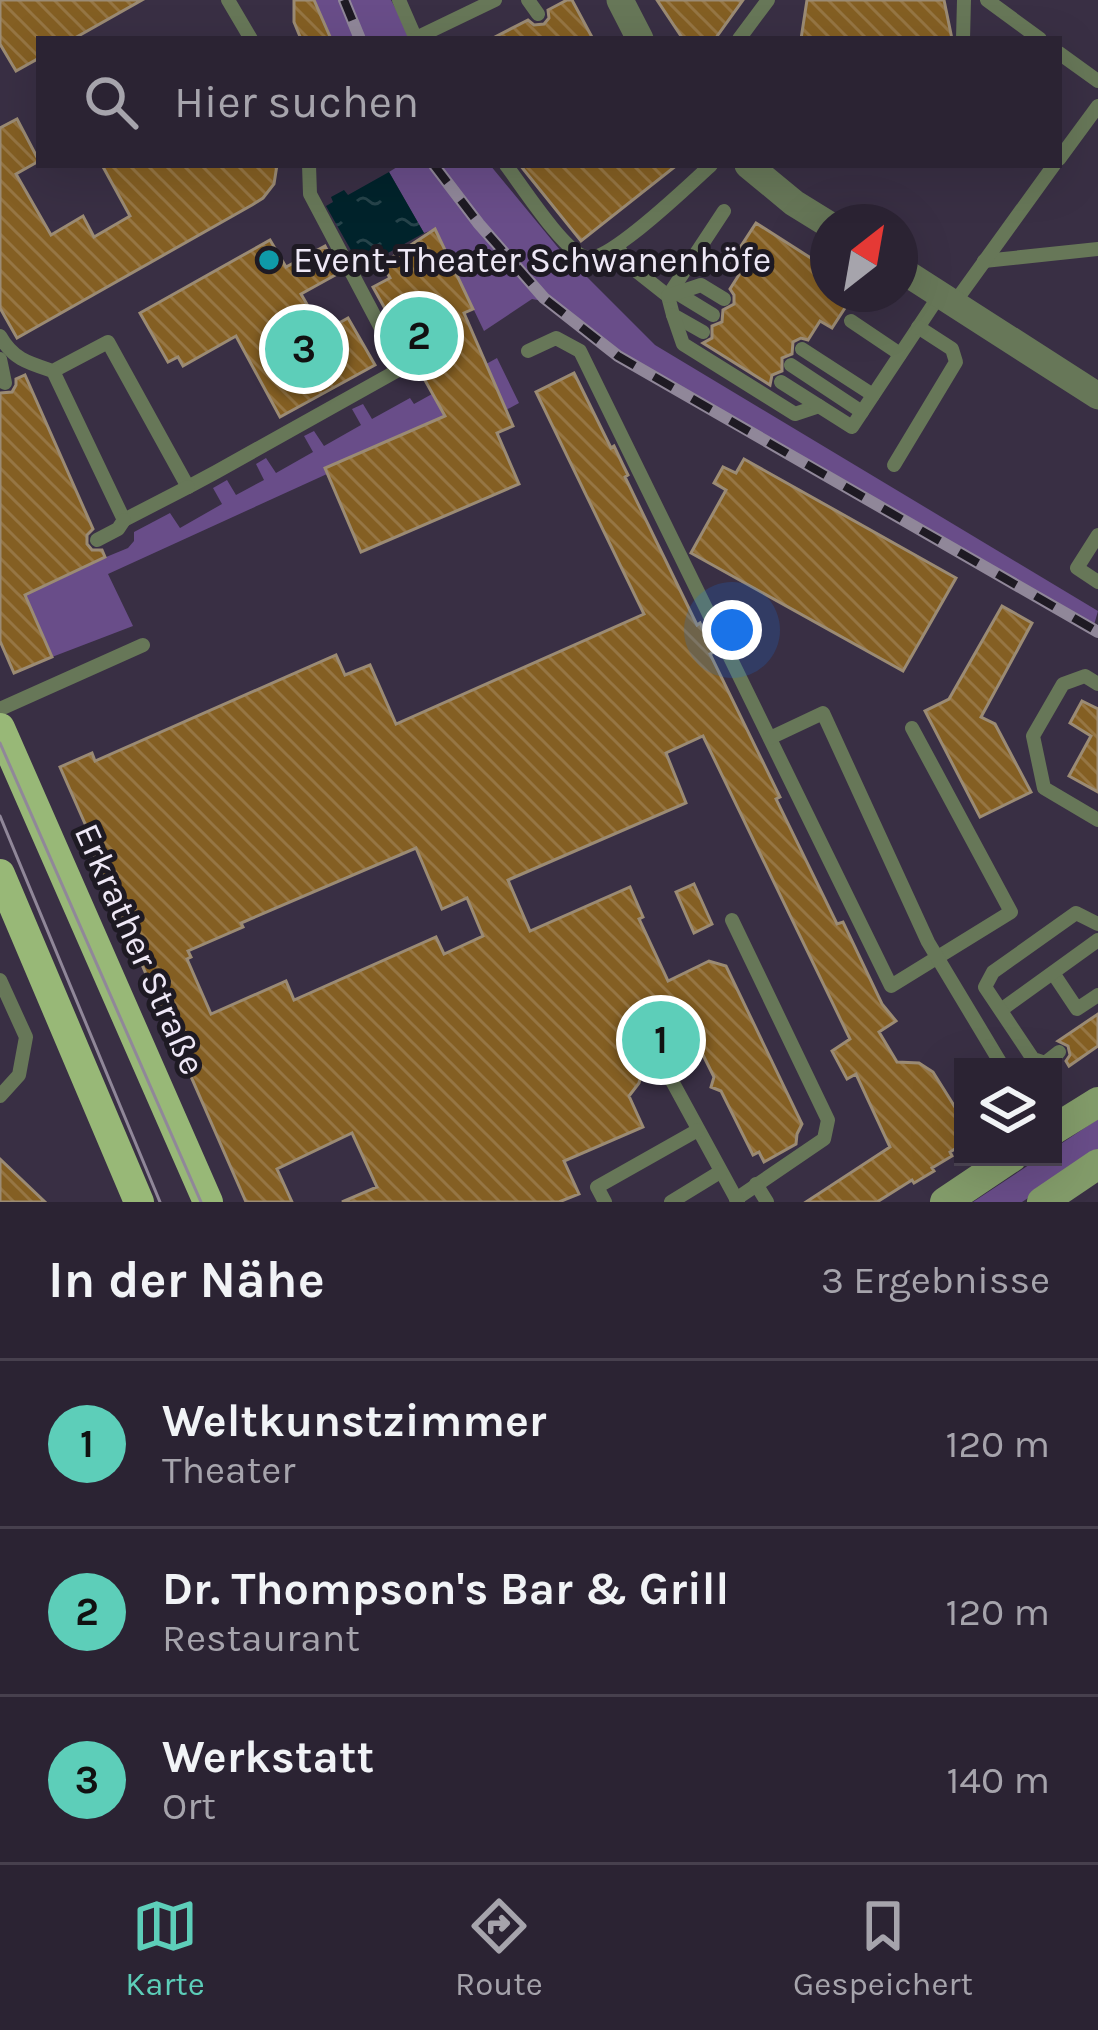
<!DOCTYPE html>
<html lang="de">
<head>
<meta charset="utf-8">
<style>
  :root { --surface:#2b2333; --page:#372f3f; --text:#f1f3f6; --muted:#a6a4ac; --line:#47404e; --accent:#5dceb9 }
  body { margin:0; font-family:Karla,sans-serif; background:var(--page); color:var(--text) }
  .controls { position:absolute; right:36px; bottom:36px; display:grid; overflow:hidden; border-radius:0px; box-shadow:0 12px 48px #0002 }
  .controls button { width:108px; height:108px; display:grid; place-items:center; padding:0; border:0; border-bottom:3px solid var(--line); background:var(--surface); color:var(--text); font:60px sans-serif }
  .compass { position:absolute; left:810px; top:204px; width:108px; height:108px; border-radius:50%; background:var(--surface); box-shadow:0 12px 48px #0002; rotate:31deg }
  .you { position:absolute; left:732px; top:630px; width:42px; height:42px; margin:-30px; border:9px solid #fff; border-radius:50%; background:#1a73e8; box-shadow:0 0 0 18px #1a73e833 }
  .badge { display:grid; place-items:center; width:78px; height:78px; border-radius:50%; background:var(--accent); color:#111; font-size:39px; font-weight:700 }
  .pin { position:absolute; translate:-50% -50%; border:6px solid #fff; box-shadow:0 3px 12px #0006 }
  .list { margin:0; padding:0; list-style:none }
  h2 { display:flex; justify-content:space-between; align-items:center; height:156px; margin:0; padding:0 48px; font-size:51px }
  h2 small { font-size:39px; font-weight:400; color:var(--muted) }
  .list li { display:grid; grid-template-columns:78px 1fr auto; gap:36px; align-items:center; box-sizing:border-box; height:168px; padding:0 48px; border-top:3px solid var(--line) }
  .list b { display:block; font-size:45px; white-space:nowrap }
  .list p { margin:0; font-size:39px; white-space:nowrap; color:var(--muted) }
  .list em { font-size:39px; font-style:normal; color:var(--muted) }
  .icon { flex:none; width:66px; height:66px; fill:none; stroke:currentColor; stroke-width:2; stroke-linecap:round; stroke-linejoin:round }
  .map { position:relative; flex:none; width:1098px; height:1202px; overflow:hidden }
  .search { position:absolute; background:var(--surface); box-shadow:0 12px 48px #0002; left:36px; right:36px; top:36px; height:132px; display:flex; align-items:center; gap:30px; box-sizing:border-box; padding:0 42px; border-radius:0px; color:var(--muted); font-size:45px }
  .sheet { height:660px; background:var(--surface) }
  nav { display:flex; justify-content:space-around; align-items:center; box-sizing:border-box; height:168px; border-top:3px solid var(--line); background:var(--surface); font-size:33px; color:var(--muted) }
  nav a { display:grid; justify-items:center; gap:6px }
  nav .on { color:var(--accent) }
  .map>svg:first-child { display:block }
  .grass { fill:#694d89 }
  .water { fill:url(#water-ripples) }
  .building { fill:url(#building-back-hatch); stroke:#9b8b74; stroke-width:3; fill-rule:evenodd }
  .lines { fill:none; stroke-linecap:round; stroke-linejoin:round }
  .lane { stroke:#677758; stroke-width:14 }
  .street { stroke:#677758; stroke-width:27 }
  .secondary { stroke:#839c6a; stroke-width:30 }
  .primary { stroke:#98b877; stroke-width:30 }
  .tram { stroke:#908799; stroke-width:3 }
  .rail-casing { stroke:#908799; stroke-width:12 }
  .rail { stroke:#1e1a23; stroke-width:8; stroke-dasharray:22; stroke-linecap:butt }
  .culture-dot { fill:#0f9aa8; stroke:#1e1a23; stroke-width:4.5 }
  .labels { text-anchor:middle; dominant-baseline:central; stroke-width:10; stroke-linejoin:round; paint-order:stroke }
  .poi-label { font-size:36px; fill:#eee8f6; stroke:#1e1a23; text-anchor:start }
  .street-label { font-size:36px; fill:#eee8f6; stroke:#1e1a23 }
</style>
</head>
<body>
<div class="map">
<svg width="1098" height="1202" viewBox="0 0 1098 1202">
  <defs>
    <pattern id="water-ripples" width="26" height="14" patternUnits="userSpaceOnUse" patternTransform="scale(3)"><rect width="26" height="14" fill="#00232b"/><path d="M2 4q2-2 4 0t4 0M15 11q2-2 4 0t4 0" fill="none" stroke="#26434a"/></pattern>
    <pattern id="building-back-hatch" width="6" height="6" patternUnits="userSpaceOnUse" patternTransform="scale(3)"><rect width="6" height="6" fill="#845f23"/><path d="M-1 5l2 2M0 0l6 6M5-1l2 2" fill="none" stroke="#967644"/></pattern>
  </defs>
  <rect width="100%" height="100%" fill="#392f44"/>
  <g class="grass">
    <path d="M 314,0 L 391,0 L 412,39 L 331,39 Z"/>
    <path d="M 396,165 L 490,165 L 560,250 L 655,345 L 1098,611 L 1094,625 L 620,351 L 553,303 L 532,299 L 484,331 L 435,229 L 424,233 L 389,172 L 397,167 Z"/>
    <path d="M 497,358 L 519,403 L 506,410 L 498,393 L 325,468 L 327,474 L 108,574 L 133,626 L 52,657 L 32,611 L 0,603 L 61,579 L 60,576 L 128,548 L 134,541 L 134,532 L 170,513 L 180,528 L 222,504 L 213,488 L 227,480 L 236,495 L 264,480 L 256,464 L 266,458 L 276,473 L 313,452 L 304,436 L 314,431 L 324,446 L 361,425 L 352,409 L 363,404 L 372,419 L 410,398 L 414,404 Z"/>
    <path d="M 1098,1119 L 1098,1152 L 1022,1202 L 973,1202 L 1041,1157 L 1053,1157 L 1053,1149 Z"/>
  </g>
  <path class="water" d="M 389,172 L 424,233 L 361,268 L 326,206 L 333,202 L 331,197 L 344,190 L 348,195 Z"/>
  <g class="building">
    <path d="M 0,0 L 142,0 L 73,39 L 39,39 L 39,58 L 16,71 L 0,44 Z"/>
    <path d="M 294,0 L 314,0 L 331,39 L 301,39 L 294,22 Z"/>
    <path d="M 567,0 L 572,0 L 593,39 L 491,39 L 528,20 L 534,25 L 544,24 L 549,18 L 548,10 Z"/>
    <path d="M 657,0 L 743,0 L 715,39 L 683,39 Z"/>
    <path d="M 807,0 L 944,0 L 952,39 L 801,39 Z"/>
    <path d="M 17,119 L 39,161 L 16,174 L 51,235 L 83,216 L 94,237 L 130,216 L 102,165 L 277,165 L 274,184 L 263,198 L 252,205 L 17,338 L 0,308 L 0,128 Z"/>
    <path d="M 520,165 L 677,165 L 581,241 Z"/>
    <path d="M 756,223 L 828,269 L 828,294 L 854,294 L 832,328 L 820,321 L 808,340 L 801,338 L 793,342 L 792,354 L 782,358 L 782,371 L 772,375 L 770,385 L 703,343 L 712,338 L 712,326 L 722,322 L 723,310 L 734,304 L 734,295 L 730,289 L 742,270 L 730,263 Z"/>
    <path d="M 435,229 L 473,309 L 464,313 L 513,426 L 497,433 L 519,484 L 361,552 L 325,468 L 445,416 L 373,287 L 390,278 L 382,264 Z"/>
    <path d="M 270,240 L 286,267 L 325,246 L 339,273 L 301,294 L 323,332 L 348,318 L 375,365 L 280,417 L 236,336 L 183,366 L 178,357 L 168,362 L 140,313 Z"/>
    <path d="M 574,373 L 611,448 L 614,446 L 623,465 L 628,475 L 625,477 L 697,625 L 700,623 L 714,652 L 710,654 L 780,797 L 776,799 L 837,924 L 843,922 L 882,1004 L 896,1021 L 879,1032 L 897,1062 L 919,1063 L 933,1072 L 963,1120 L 963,1144 L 950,1152 L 952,1156 L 932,1168 L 934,1171 L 914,1183 L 912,1180 L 877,1202 L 806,1202 L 890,1147 L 856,1074 L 847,1079 L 832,1051 L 850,1039 L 703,736 L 666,753 L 686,803 L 508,880 L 530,931 L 630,887 L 643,917 L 639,919 L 668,981 L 709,961 L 726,966 L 802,1124 L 797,1134 L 796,1144 L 764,1162 L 759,1152 L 753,1155 L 721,1091 L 711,1087 L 714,1077 L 699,1047 L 670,1060 L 662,1060 L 656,1066 L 642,1072 L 639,1083 L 629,1096 L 643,1127 L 564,1161 L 579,1194 L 559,1202 L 342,1202 L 377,1187 L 352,1133 L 277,1169 L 292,1202 L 246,1202 L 82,828 L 86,826 L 60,767 L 92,753 L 95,761 L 336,655 L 345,675 L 370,665 L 396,724 L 644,614 L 536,392 ZM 416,848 L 442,909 L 467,898 L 483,936 L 444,954 L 436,937 L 294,1000 L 286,981 L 211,1014 L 187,959 L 191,957 L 188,951 L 243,927 L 241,923 Z"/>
    <path d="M 25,375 L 93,529 L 87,535 L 87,544 L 92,550 L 102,550 L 105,557 L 25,595 L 52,657 L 14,673 L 0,641 L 0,393 L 12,392 L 16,385 L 16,379 Z"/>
    <path d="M 744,459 L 956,578 L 903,671 L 691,553 L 726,490 L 714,483 L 723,467 L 736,473 Z"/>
    <path d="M 1002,606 L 1032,623 L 981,717 L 995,724 L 1031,792 L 980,817 L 925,711 L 949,699 Z"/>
    <path d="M 1082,701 L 1098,709 L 1098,792 L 1069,776 L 1091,736 L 1070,723 Z"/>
    <path d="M 694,884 L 712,924 L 694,933 L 676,892 Z"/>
    <path d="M 1098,1014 L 1098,1046 L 1069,1066 L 1066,1061 L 1070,1055 L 1068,1046 L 1058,1041 Z"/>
    <path d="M 0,1159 L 45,1202 L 0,1202 Z"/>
  </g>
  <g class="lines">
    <g class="lane">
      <path d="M 228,0 L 251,39"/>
      <path d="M 399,0 L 416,39"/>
      <path d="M 528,0 L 538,14"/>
      <path d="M 987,0 L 1040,39"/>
      <path d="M 416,38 L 495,0"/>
      <path d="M 739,39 L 768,0"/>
      <path d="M 963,39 L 964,0"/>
      <path d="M 1059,53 L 1098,81"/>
      <path d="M 1059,159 L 1098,106"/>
      <path d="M 506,165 C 522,186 563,250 585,257 C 607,265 691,183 711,165"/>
      <path d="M 617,246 L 630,266 L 668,296 L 673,315 L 703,332"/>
      <path d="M 984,261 L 1098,249"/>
      <path d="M 677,293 L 713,315"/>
      <path d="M 668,296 L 724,211"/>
      <path d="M 668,296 L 701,285 L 724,299"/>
      <path d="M 955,302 L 1054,165"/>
      <path d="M 673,315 L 683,344 L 795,414 L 819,406"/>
      <path d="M 851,321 L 900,354"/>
      <path d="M 0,336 C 13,359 28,363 53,371 L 108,342 L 188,487 L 216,472 L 402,368 L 310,194 L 309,165"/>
      <path d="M 802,349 L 873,395"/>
      <path d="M 528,351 L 556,338 L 580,351 L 891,986 L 1011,912 L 912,728"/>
      <path d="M 0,359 L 5,383"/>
      <path d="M 791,365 L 862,412"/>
      <path d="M 53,371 L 124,520 L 188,487"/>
      <path d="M 781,382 L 852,427 L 941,293"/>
      <path d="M 894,465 L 956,362 L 952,349 L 918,327"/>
      <path d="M 1098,535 L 1077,568 L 1098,582"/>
      <path d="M 97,540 L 118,529 L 124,520"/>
      <path d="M 1098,684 L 1085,676 L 1063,684 L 1033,736 L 1044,788 L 1098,820"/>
      <path d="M 0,709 L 143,645"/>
      <path d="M 770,738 L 823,713 L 928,942 L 1003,1067"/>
      <path d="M 732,920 L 828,1120 L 824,1139 L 736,1199"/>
      <path d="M 1053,973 L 1077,1009 L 1098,995"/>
      <path d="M 0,980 L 26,1037 L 19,1075 L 0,1096"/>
      <path d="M 1001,1010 L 1098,940"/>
      <path d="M 1059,1052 L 1045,1063 L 1033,1059 L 985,987 L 993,972 L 1076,913 L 1098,924"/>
      <path d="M 666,1070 L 738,1202"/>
      <path d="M 756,1184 L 767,1202"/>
      <path d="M 605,1202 L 597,1187 L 698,1130"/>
      <path d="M 671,1202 L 720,1172"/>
    </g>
    <g class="street">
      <path d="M 620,0 L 640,39"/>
      <path d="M 748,165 L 794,203 L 828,224"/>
      <path d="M 900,269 L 1098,396"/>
    </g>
    <g class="secondary">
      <path d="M 1053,1130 L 1098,1102"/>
      <path d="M 945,1202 L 1012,1157"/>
      <path d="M 1042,1202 L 1098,1164"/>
    </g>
    <g class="primary">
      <path d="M 0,728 L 208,1202"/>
      <path d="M 0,874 L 139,1202"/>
    </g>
    <g class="tram">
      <path d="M 0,743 L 201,1202"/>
      <path d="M 0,816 L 160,1202"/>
    </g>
    <defs>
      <g id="rail">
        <path d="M 344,0 L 360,39"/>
        <path d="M 434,165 L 479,224 L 544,298 L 618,356 L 1098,632"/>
      </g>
    </defs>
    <use href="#rail" class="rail-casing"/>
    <use href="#rail" class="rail"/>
  </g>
  <circle class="culture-dot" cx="269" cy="260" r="12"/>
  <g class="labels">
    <g class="poi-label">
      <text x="293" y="260">Event-Theater Schwanenhöfe</text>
    </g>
    <g class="street-label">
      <text transform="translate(140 949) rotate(66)">Erkrather Straße</text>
    </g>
  </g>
</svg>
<div class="controls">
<button><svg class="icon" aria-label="layers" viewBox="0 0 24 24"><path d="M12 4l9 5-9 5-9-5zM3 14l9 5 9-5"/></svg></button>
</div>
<svg class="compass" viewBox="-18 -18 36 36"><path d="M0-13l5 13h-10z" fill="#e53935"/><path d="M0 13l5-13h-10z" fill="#a6a4ac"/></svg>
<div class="you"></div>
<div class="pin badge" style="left:661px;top:1040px">1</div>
<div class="pin badge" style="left:419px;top:336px">2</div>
<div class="pin badge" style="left:304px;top:349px">3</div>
<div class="search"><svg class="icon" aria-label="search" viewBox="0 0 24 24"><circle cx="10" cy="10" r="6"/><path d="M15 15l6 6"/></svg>Hier suchen</div>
</div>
<section class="sheet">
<h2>In der Nähe<small>3 Ergebnisse</small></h2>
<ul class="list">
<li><span class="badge">1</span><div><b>Weltkunstzimmer</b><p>Theater</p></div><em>120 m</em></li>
<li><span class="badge">2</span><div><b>Dr. Thompson's Bar &amp; Grill</b><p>Restaurant</p></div><em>120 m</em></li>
<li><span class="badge">3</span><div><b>Werkstatt</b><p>Ort</p></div><em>140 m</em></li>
</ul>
</section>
<nav>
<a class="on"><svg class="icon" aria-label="map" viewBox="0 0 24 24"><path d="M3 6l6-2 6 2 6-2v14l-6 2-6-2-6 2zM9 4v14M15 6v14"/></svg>Karte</a>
<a><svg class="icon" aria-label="directions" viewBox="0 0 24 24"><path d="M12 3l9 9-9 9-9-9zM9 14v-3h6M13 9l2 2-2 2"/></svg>Route</a>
<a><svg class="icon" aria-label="saved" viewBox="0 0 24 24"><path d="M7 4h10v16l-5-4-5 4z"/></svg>Gespeichert</a>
</nav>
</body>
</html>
